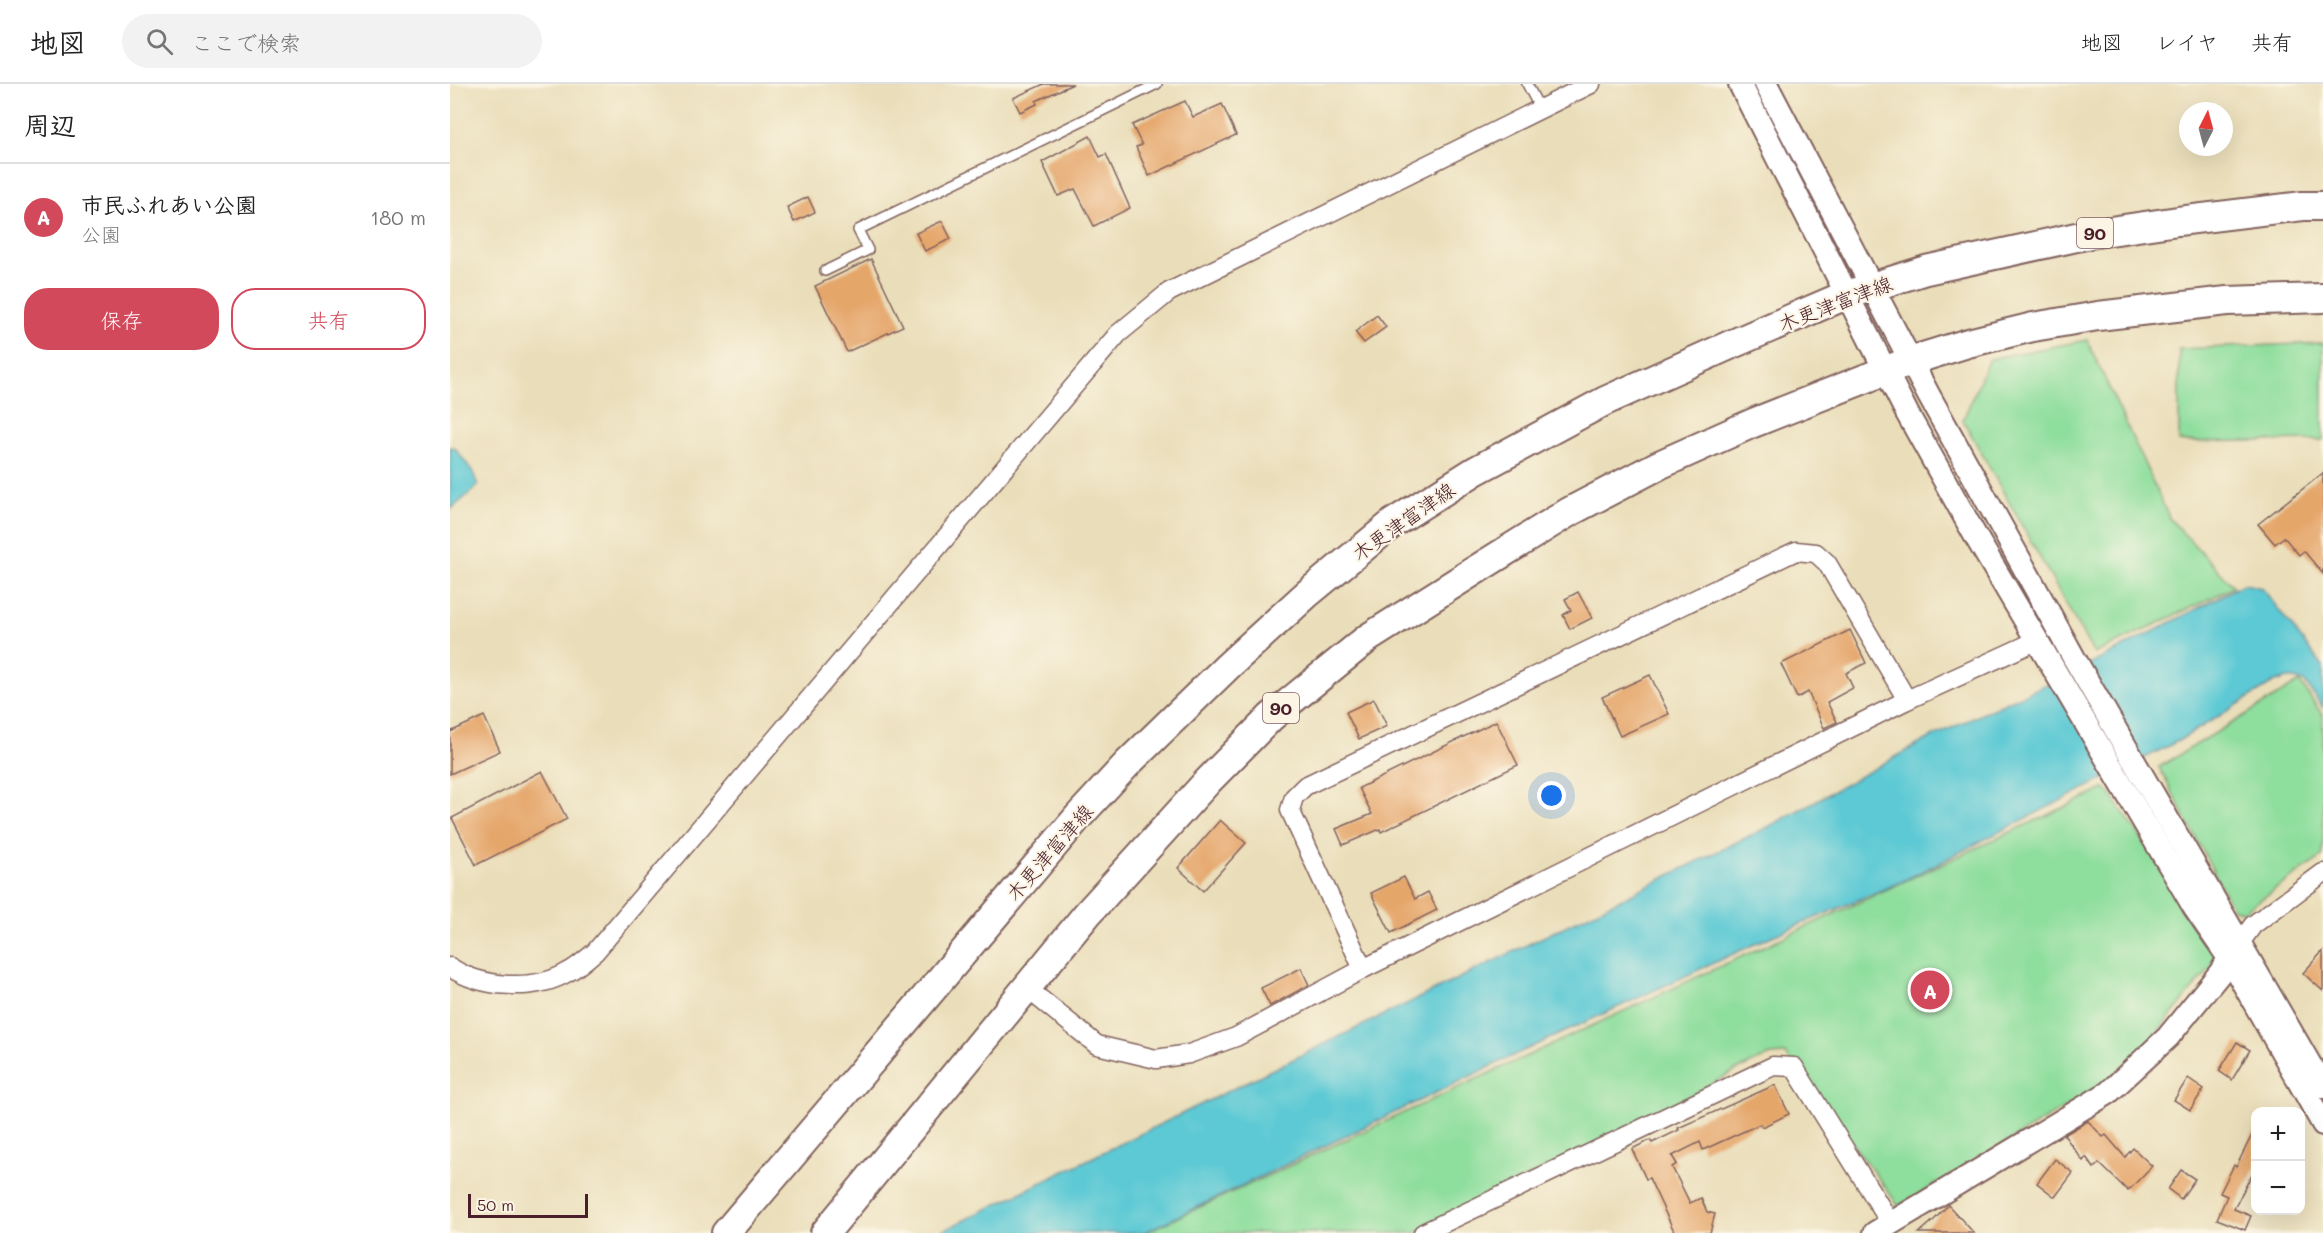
<!DOCTYPE html>
<html lang="ja">
<head>
<meta charset="utf-8">
<style>
  :root { --surface:#fff; --page:#f2f2f2; --text:#222; --muted:#767676; --line:#e0e0e0; --accent:#d1495b }
  body { margin:0; font-family:Mali,"Klee One",sans-serif; background:var(--page); color:var(--text) }
  .controls { position:absolute; right:18px; bottom:18px; display:grid; overflow:hidden; border-radius:12px; box-shadow:0 6px 24px #0002 }
  .controls button { width:54px; height:54px; display:grid; place-items:center; padding:0; border:0; border-bottom:2px solid var(--line); background:var(--surface); color:var(--text); font:30px sans-serif }
  .compass { position:absolute; left:1729px; top:18px; width:54px; height:54px; border-radius:50%; background:var(--surface); box-shadow:0 6px 24px #0002; rotate:6deg }
  .scale { position:absolute; left:18px; bottom:15px; width:120px; box-sizing:border-box; padding-left:6px; border:3px solid #4a1f2b; border-top:0; font-size:16px; line-height:21px; white-space:nowrap; color:#4a1f2b; -webkit-text-stroke:4px #fcf5e5; paint-order:stroke }
  .you { position:absolute; left:1102px; top:712px; width:21px; height:21px; margin:-15px; border:4px solid #fff; border-radius:50%; background:#1a73e8; box-shadow:0 0 0 9px #1a73e833 }
  .badge { display:grid; place-items:center; width:39px; height:39px; border-radius:50%; background:var(--accent); color:#fff; font-size:20px; font-weight:700 }
  .pin { position:absolute; translate:-50% -50%; border:3px solid #fff; box-shadow:0 2px 6px #0006 }
  .list { margin:0; padding:0; list-style:none }
  h2 { display:flex; justify-content:space-between; align-items:center; height:78px; margin:0; padding:0 24px; font-size:26px }
  h2 small { font-size:20px; font-weight:400; color:var(--muted) }
  .list li { display:grid; grid-template-columns:39px 1fr auto; gap:18px; align-items:center; box-sizing:border-box; height:108px; padding:0 24px; border-top:2px solid var(--line) }
  .list b { display:block; font-size:22px; white-space:nowrap }
  .list p { margin:0; font-size:20px; white-space:nowrap; color:var(--muted) }
  .list em { font-size:20px; font-style:normal; color:var(--muted) }
  .actions { display:flex; gap:12px; padding:18px 24px }
  .actions a { flex:1; padding:14px 0; border:2px solid var(--accent); border-radius:24px; text-align:center; font-size:21px; color:var(--accent) }
  .actions .main { background:var(--accent); color:#fff }
  .icon { flex:none; width:33px; height:33px; fill:none; stroke:currentColor; stroke-width:2; stroke-linecap:round; stroke-linejoin:round }
  .map { position:relative; flex:none; width:1873px; height:1149px; overflow:hidden }
  header { display:flex; align-items:center; gap:36px; box-sizing:border-box; height:84px; padding:0 30px; background:var(--surface); border-bottom:2px solid var(--line) }
  header strong { font-size:28px }
  nav { display:flex; gap:33px; margin-inline-start:auto; font-size:21px }
  .search { width:420px; height:54px; background:var(--page); display:flex; align-items:center; gap:15px; box-sizing:border-box; padding:0 21px; border-radius:33px; color:var(--muted); font-size:22px }
  main { display:flex }
  aside { flex:1; background:var(--surface) }
  .map>svg:first-child { display:block }
  .green { fill:#8ede9d; stroke:#6c7e64; stroke-width:1.5 }
  .water { fill:#5cc9d4; stroke:#537480; stroke-width:1.5 }
  .building { fill:#e5a66a }
  .lines { fill:none; stroke-linecap:round; stroke-linejoin:round }
  .service-casing { stroke:#82625d; stroke-width:12 }
  .minor-casing { stroke:#82625d; stroke-width:21 }
  .tertiary-casing { stroke:#82625d; stroke-width:26 }
  .primary-casing { stroke:#82625d; stroke-width:32 }
  .service { stroke:#fff; stroke-width:9 }
  .minor { stroke:#fff; stroke-width:18 }
  .tertiary { stroke:#fff; stroke-width:22 }
  .primary { stroke:#fff; stroke-width:28 }
  .labels { text-anchor:middle; dominant-baseline:central; stroke-width:4.5; stroke-linejoin:round; paint-order:stroke }
  .shield { fill:#fcf5e5; stroke:#7f5f63; stroke-width:1.5 }
  .shield-label { font-size:18px; font-weight:bold; fill:#4a1f2b }
  .street-label { font-size:20px; fill:#4a1f2b; stroke:#fcf5e5 }
</style>
</head>
<body>
<header>
<strong>地図</strong>
<div class="search"><svg class="icon" aria-label="search" viewBox="0 0 24 24"><circle cx="10" cy="10" r="6"/><path d="M15 15l6 6"/></svg>ここで検索</div>
<nav><a>地図</a><a>レイヤ</a><a>共有</a></nav>
</header>
<main>
<aside>
<h2>周辺<small></small></h2>
<ul class="list">
<li><span class="badge">A</span><div><b>市民ふれあい公園</b><p>公園</p></div><em>180 m</em></li>
</ul>
<div class="actions"><a class="main">保存</a><a>共有</a></div>
</aside>
<div class="map">
<svg width="1873" height="1149" viewBox="0 0 1873 1149">
  <rect width="100%" height="100%" fill="#fcf5e5"/>
  <filter id="ink" filterUnits="userSpaceOnUse"><feTurbulence type="fractalNoise" baseFrequency=".0167" numOctaves="2"/><feDisplacementMap in="SourceGraphic" scale="12" xChannelSelector="R" yChannelSelector="G"/><feConvolveMatrix kernelMatrix="1 2 1 2 8 2 1 2 1" color-interpolation-filters="sRGB"/></filter>
  <filter id="wash" filterUnits="userSpaceOnUse"><feTurbulence type="fractalNoise" baseFrequency=".008" numOctaves="4" result="noise"/><feDisplacementMap in="SourceGraphic" scale="24" xChannelSelector="R" yChannelSelector="G"/><feGaussianBlur stdDeviation="1.35" result="paint"/><feColorMatrix in="noise" values="0 0 0 0 0 0 0 0 0 0 0 0 0 0 0 0 0 1.4 0 .05"/><feComposite in="paint" operator="in"/></filter>
  <g filter="url(#wash)">
    <rect width="100%" height="100%" fill="#eadeba"/>
    <g class="green">
      <path d="M 1637,256 L 1720,435 L 1784,503 L 1644,570 L 1513,336 L 1539,275 Z"/>
      <path d="M 1873,259 L 1873,356 L 1729,358 L 1729,265 Z"/>
      <path d="M 1850,598 L 1873,632 L 1873,772 L 1794,827 L 1783,825 L 1709,683 Z"/>
      <path d="M 1656,704 L 1743,827 L 1767,876 L 1697,960 L 1652,1002 L 1449,1122 L 1335,970 L 1321,971 L 1287,986 L 1233,1016 L 965,1149 L 694,1149 Z"/>
    </g>
    <g class="water">
      <path d="M 0,363 L 5,364 L 23,388 L 28,402 L 0,426 Z"/>
      <path d="M 1794,500 L 1812,504 L 1873,583 L 1873,624 L 1854,597 L 1837,594 L 1823,599 L 1728,657 L 1453,797 L 1320,853 L 1073,967 L 693,1149 L 488,1149 L 1318,743 L 1482,653 L 1649,576 Z"/>
    </g>
    <g id="blocks">
      <g class="building">
        <path d="M 594,0 L 623,0 L 586,17 L 587,20 L 570,28 L 563,14 Z"/>
        <path d="M 735,17 L 743,33 L 772,20 L 786,51 L 699,92 L 686,63 L 692,61 L 682,41 Z"/>
        <path d="M 640,52 L 650,73 L 656,70 L 680,124 L 644,142 L 625,105 L 608,112 L 592,78 Z"/>
        <path d="M 358,113 L 365,128 L 344,138 L 337,123 Z"/>
        <path d="M 492,137 L 501,155 L 475,167 L 466,149 Z"/>
        <path d="M 421,175 L 453,242 L 397,268 L 365,202 Z"/>
        <path d="M 927,231 L 936,243 L 914,259 L 905,248 Z"/>
        <path d="M 1873,389 L 1873,490 L 1854,467 L 1849,471 L 1834,453 L 1825,460 L 1808,440 Z"/>
        <path d="M 1128,508 L 1142,534 L 1120,545 L 1113,531 L 1121,526 L 1115,515 Z"/>
        <path d="M 1400,546 L 1416,579 L 1396,589 L 1403,604 L 1377,618 L 1387,638 L 1374,644 L 1358,608 L 1347,614 L 1331,580 Z"/>
        <path d="M 1200,591 L 1219,630 L 1170,652 L 1152,613 Z"/>
        <path d="M 924,615 L 937,642 L 909,655 L 896,628 Z"/>
        <path d="M 34,632 L 50,667 L 0,690 L 0,648 Z"/>
        <path d="M 1046,637 L 1068,681 L 931,748 L 930,745 L 893,761 L 886,745 L 922,730 L 909,704 Z"/>
        <path d="M 92,687 L 117,735 L 26,781 L 2,734 Z"/>
        <path d="M 770,736 L 796,759 L 753,807 L 728,784 Z"/>
        <path d="M 954,793 L 965,815 L 978,808 L 987,826 L 941,849 L 921,809 Z"/>
        <path d="M 1873,867 L 1873,907 L 1853,889 Z"/>
        <path d="M 851,884 L 859,901 L 820,922 L 811,904 Z"/>
        <path d="M 1787,958 L 1800,966 L 1782,996 L 1769,987 Z"/>
        <path d="M 1738,994 L 1754,1005 L 1740,1026 L 1724,1016 Z"/>
        <path d="M 1325,1001 L 1339,1030 L 1312,1043 L 1310,1040 L 1253,1066 L 1250,1058 L 1222,1072 L 1227,1080 L 1222,1083 L 1240,1119 L 1251,1114 L 1257,1128 L 1265,1130 L 1260,1149 L 1225,1149 L 1199,1094 L 1196,1095 L 1182,1065 L 1200,1056 L 1202,1059 L 1229,1046 L 1228,1044 Z"/>
        <path d="M 1638,1037 L 1653,1053 L 1656,1051 L 1675,1073 L 1683,1064 L 1702,1082 L 1678,1107 L 1649,1079 L 1644,1084 L 1636,1073 L 1633,1077 L 1614,1051 Z"/>
        <path d="M 1806,1043 L 1806,1082 L 1784,1125 L 1801,1132 L 1795,1146 L 1767,1135 L 1777,1112 L 1770,1109 L 1784,1081 L 1786,1083 Z"/>
        <path d="M 1605,1075 L 1623,1089 L 1605,1113 L 1587,1099 Z"/>
        <path d="M 1731,1086 L 1745,1095 L 1731,1115 L 1718,1105 Z"/>
        <path d="M 1498,1121 L 1524,1149 L 1469,1149 L 1485,1135 Z"/>
      </g>
    </g>
  </g>
  <g filter="url(#ink)">
    <use href="#blocks" fill-opacity="0" stroke="#82625d" stroke-width="1.5"/>
    <g class="lines">
      <defs>
        <g id="service">
          <path d="M 1077,0 L 1090,25"/>
          <path d="M 375,187 L 418,166 L 408,146 L 707,0"/>
        </g>
        <g id="minor">
          <path d="M 1790,859 L 1803,841 L 1873,789"/>
          <path d="M 0,883 C 31,904 85,908 118,888 C 128,883 136,875 145,868 L 668,250 L 719,208 L 1141,0"/>
          <path d="M 913,885 L 840,726 L 844,713 L 855,702 L 1346,467 L 1366,469 L 1377,479 L 1457,616"/>
          <path d="M 578,905 L 647,961 L 706,975 L 739,970 L 786,953 L 913,885 L 1457,616 L 1588,556"/>
          <path d="M 973,1149 L 1323,982 L 1344,983 L 1441,1140"/>
        </g>
        <g id="tertiary">
          <path d="M 1290,0 L 1457,329 L 1526,453 L 1744,823 L 1779,874 L 1873,1040"/>
          <path d="M 1316,0 L 1478,310 L 1624,574 L 1873,1003"/>
          <path d="M 1425,1149 L 1658,1009 L 1718,953 L 1770,889 L 1786,864"/>
        </g>
        <g id="primary">
          <path d="M 276,1149 L 628,733 L 678,679 L 778,582 L 857,510 L 943,439 L 1025,387 L 1155,317 L 1280,261 L 1396,211 L 1476,186 L 1640,150 L 1728,137 L 1853,122 L 1873,122"/>
          <path d="M 375,1149 L 638,829 L 758,697 L 821,633 L 918,554 L 1032,482 L 1119,428 L 1209,381 L 1303,339 L 1460,277 L 1518,259 L 1583,243 L 1648,232 L 1777,217 L 1873,214"/>
        </g>
      </defs>
      <use href="#service" class="service-casing"/>
      <use href="#minor" class="minor-casing"/>
      <use href="#tertiary" class="tertiary-casing"/>
      <use href="#primary" class="primary-casing"/>
      <use href="#service" class="service"/>
      <use href="#minor" class="minor"/>
      <use href="#tertiary" class="tertiary"/>
      <use href="#primary" class="primary"/>
    </g>
  </g>
  <g class="labels">
    <g class="shield">
      <rect x="1627" y="134" width="36" height="30" rx="4.5"/>
      <rect x="813" y="609" width="36" height="30" rx="4.5"/>
    </g>
    <g class="shield-label">
      <text x="1645" y="149">90</text>
      <text x="831" y="624">90</text>
    </g>
    <g class="street-label">
      <text transform="translate(1385 219) rotate(-21)">木更津富津線</text>
      <text transform="translate(953 437) rotate(-35)">木更津富津線</text>
      <text transform="translate(599 768) rotate(-49)">木更津富津線</text>
    </g>
  </g>
</svg>
<div class="controls">
<button>+</button>
<button>−</button>
</div>
<svg class="compass" viewBox="-18 -18 36 36"><path d="M0-13l5 13h-10z" fill="#e53935"/><path d="M0 13l5-13h-10z" fill="#767676"/></svg>
<div class="scale">50 m</div>
<div class="you"></div>
<div class="pin badge" style="left:1480px;top:906px">A</div>
</div>
</main>
</body>
</html>
